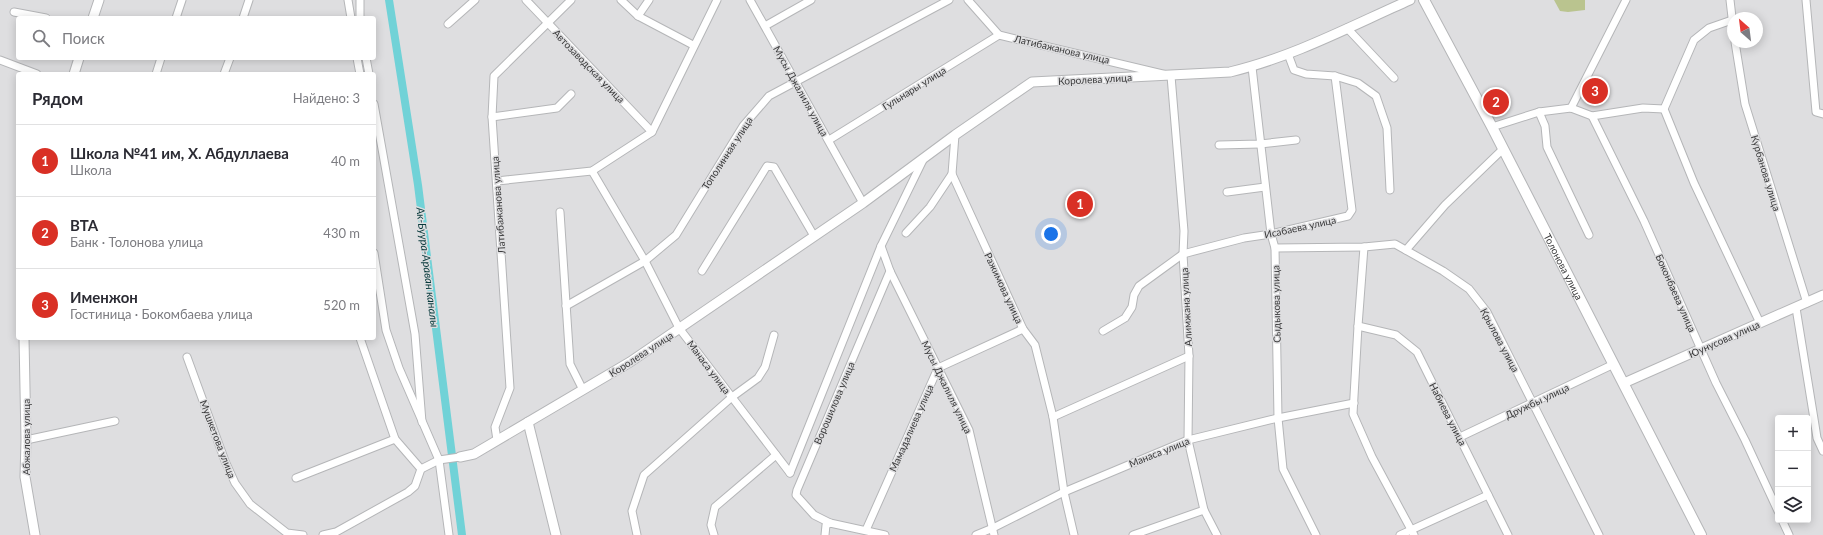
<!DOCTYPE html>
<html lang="ru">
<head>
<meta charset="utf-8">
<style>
  :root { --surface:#fff; --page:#f2f2f3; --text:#2b2b33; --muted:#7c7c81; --line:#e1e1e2; --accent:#d93025 }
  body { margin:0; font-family:Lato,sans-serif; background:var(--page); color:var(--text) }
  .controls { position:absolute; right:12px; bottom:12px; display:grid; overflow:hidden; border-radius:4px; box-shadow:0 2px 10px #0003 }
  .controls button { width:36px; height:36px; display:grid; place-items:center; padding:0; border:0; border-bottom:1px solid var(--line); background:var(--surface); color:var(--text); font:20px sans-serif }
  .compass { position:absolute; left:1727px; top:12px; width:36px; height:36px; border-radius:50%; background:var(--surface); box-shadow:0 2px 10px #0003; rotate:332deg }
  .you { position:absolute; left:1051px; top:234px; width:14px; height:14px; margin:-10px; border:3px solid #fff; border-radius:50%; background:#1a73e8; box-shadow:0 0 0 6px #1a73e833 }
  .badge { display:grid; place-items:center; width:26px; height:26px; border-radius:50%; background:var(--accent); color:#fff; font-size:13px; font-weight:700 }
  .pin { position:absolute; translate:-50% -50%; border:2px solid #fff; box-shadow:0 1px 4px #0006 }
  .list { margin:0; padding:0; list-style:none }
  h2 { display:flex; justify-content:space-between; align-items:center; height:52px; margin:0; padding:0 16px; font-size:17px }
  h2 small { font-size:13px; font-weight:400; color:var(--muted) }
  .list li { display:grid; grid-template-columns:26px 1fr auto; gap:12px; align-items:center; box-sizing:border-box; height:72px; padding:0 16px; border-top:1px solid var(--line) }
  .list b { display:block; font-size:15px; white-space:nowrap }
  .list p { margin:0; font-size:13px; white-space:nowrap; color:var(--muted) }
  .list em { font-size:13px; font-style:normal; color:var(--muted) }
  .icon { flex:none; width:22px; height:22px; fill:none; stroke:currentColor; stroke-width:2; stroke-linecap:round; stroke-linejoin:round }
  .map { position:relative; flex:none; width:1823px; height:535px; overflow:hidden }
  .search { position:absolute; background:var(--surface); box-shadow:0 2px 10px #0003; left:16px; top:16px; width:360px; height:44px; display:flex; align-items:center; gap:10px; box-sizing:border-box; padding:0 14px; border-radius:4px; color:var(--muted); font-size:15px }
  .panel { position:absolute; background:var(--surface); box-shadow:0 2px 10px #0003; left:16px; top:72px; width:360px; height:268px; border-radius:4px }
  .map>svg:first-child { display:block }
  .green { fill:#bac48f }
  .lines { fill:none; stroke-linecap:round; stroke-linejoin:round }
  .canal { stroke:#71d2d7; stroke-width:8 }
  .minor-casing { stroke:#b5b6b8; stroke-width:9 }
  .tertiary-casing { stroke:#b5b6b8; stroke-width:11 }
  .secondary-casing { stroke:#b5b6b8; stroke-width:12 }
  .minor { stroke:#fff; stroke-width:7 }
  .tertiary { stroke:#fff; stroke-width:9 }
  .secondary { stroke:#fff; stroke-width:10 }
  .labels { text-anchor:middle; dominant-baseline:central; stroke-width:3; stroke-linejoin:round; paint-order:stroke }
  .street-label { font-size:10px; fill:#3a3a3b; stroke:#dedee0 }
  .water-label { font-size:11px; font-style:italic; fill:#08393b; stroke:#dedee0 }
</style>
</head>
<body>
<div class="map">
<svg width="1823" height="535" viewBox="0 0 1823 535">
  <rect width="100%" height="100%" fill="#dedee0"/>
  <path class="green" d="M 1554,0 L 1585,0 L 1585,10 L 1568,12 L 1560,11 Z"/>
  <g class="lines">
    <path class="canal" d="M 389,0 L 418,185 L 462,535"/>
    <defs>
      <g id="minor">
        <path d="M 348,0 L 351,18"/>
        <path d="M 360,0 L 360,18"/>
        <path d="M 526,0 L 652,132"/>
        <path d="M 621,0 L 638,16 L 693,45"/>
        <path d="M 750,0 L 863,203"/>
        <path d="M 968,0 L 999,35 L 1171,76 L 1184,231 L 1183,254 L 1189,356 L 1188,440 L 1204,510 L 1217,535"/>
        <path d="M 1730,0 L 1733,26"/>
        <path d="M 1806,0 L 1816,112 L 1823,114"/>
        <path d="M 14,12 L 46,18"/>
        <path d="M 638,16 L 649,0"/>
        <path d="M 176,18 L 182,0"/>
        <path d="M 243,18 L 249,0"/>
        <path d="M 1732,20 L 1709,28 L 1694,40 L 1664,109 L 1694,183 L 1760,323"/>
        <path d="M 448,24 L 475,0"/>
        <path d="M 765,26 L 811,0"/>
        <path d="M 1347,28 L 1394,78"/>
        <path d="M 1735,42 L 1745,104 L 1807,303"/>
        <path d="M 1288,54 L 1294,70 L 1306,74 L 1335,76 L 1358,83 L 1376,96 L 1387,128 L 1390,190"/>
        <path d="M 357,58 L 360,74"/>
        <path d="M 366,58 L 369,74"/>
        <path d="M 0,60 L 37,74"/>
        <path d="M 1252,67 L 1271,234 L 1275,248 L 1278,418 L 1283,469 L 1316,535"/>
        <path d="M 156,74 L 161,58"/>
        <path d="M 224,74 L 230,58"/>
        <path d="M 374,104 L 415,334 L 422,422"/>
        <path d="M 1571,108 L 1626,0"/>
        <path d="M 1539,112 L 1545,126 L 1547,147 L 1589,235"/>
        <path d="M 1592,116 L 1643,108 L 1664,109"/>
        <path d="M 492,117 L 557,108 L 571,94"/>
        <path d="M 1492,127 L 1539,112 L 1571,108 L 1592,116 L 1644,221 L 1716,383 L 1745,440 L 1778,511"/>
        <path d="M 955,135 L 952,174 L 1023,329 L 1035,345 L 1053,417 L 1064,492 L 1074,535"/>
        <path d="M 829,140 L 999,35"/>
        <path d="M 1219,145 L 1260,144 L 1296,140"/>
        <path d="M 592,171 L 645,261 L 679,328 L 790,473"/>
        <path d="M 497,181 L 592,171 L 652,132 L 717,0"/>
        <path d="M 1227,192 L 1265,187"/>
        <path d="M 560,212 L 570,364 L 583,390"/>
        <path d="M 906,233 L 930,207 L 952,174"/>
        <path d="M 881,246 L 890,271 L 969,430 L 994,535"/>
        <path d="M 1364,247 L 1358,326 L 1353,414 L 1372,457 L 1414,535"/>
        <path d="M 1275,248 L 1364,247 L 1395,244 L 1443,271 L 1469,289 L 1487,312 L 1599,535"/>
        <path d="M 1406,250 L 1445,205 L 1503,149"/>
        <path d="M 374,253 L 386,330 L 399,368 L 439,460 L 449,535"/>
        <path d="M 702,271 L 767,166 L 774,167 L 814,236"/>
        <path d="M 566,306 L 645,261 L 676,235 L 743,126 L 769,96 L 949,0"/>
        <path d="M 1796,308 L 1815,425 L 1817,438 L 1823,451"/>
        <path d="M 1358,326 L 1396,335 L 1417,352 L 1508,535"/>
        <path d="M 1103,331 L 1125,318 L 1132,307 L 1134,295 L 1139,286 L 1183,254 L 1244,238 L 1271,234 L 1348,216 L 1352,210 L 1335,76"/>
        <path d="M 360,338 L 395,439 L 421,469"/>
        <path d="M 187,357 L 225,461 L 235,483 L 250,504 L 287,533 L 303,535"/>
        <path d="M 1053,417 L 1189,356"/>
        <path d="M 1460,437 L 1614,364"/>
        <path d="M 26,440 L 115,421"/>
        <path d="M 497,440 L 495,427 L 510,388 L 492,117 L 494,76 L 571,0"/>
        <path d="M 790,473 L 881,246 L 923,160"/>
        <path d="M 296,478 L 395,439"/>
        <path d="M 1782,520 L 1789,535"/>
        <path d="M 866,530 L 938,368 L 1023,329"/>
        <path d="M 323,535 L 336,532 L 408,492 L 415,486 L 421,469 L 439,460 L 460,457"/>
        <path d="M 637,535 L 632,511 L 644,475 L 732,397 L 758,378 L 765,367 L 774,335"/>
        <path d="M 714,535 L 711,525 L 715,507 L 776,455"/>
        <path d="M 825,535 L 826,525 L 830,523"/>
        <path d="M 885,535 L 830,523 L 814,515 L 796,495 L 797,490 L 890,271"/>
        <path d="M 976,535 L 993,528 L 1064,492 L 1188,440 L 1278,418 L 1354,403"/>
        <path d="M 1133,535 L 1204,510"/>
        <path d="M 1400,535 L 1488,495"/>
      </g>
      <g id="tertiary">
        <path d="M 93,18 L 99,0"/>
        <path d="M 74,74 L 79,58"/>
        <path d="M 24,338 L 26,440 L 25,477 L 35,535"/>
        <path d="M 1624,383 L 1823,295"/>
        <path d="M 528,422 L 556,535"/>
        <path d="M 460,457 L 474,454 L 630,362 L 863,203 L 955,135 L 1032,82 L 1230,72 C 1293,57 1351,26 1410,0"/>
      </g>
      <g id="secondary">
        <path id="s1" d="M 1424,0 L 1492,127 L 1701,535"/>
      </g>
    </defs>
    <use href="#minor" class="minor-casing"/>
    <use href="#tertiary" class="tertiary-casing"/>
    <use href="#secondary" class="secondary-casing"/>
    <use href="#minor" class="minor"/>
    <use href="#tertiary" class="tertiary"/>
    <use href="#secondary" class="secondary"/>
  </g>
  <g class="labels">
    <g class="street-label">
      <text transform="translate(1062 49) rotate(13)">Латибажанова улица</text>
      <text transform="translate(589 66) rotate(46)">Автозаводская улица</text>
      <text transform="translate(1095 79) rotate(-3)">Королева улица</text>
      <text transform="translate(914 88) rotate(-32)">Гульнары улица</text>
      <text transform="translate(801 91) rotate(61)">Мусы Джалиля улица</text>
      <text transform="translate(727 153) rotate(-57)">Тополинная улица</text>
      <text transform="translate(1766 173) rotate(73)">Курбанова улица</text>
      <text transform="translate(498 205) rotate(-94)">Латибажанова улица</text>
      <text transform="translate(1300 227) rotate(-12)">Исабаева улица</text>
      <text stroke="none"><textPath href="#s1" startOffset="301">Толонова улица</textPath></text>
      <text transform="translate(1004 288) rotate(65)">Ражимова улица</text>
      <text transform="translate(1676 293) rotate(66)">Боконбаева улица</text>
      <text transform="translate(1276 304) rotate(-91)">Сыдыкова улица</text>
      <text transform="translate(1186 307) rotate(-93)">Алимжана улица</text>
      <text transform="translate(1724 339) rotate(-24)">Юунусова улица</text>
      <text transform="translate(1500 340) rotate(62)">Крылова улица</text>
      <text transform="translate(641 354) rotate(-33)">Королева улица</text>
      <text transform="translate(709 367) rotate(53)">Манаса улица</text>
      <text transform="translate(947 387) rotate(64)">Мусы Джалиля улица</text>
      <text transform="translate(1537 401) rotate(-25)">Дружбы улица</text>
      <text transform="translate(834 403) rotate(-67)">Ворошилова улица</text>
      <text transform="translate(1448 414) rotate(63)">Набиева улица</text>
      <text transform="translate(911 428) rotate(-66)">Мамадалиева улица</text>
      <text transform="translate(26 437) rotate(-90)">Абжалова улица</text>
      <text transform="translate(218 439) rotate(69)">Мушкетова улица</text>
      <text transform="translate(1159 452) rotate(-22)">Манаса улица</text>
    </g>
    <g class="water-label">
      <text transform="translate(428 267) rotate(83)">Ак-Буура-Араван каналы</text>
    </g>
  </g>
</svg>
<div class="controls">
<button>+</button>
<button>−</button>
<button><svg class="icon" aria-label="layers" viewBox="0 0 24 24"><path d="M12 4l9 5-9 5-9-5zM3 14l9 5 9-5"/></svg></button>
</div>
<svg class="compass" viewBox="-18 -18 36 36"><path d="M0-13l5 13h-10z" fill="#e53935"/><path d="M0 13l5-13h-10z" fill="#7c7c81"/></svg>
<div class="you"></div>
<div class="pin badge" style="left:1080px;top:204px">1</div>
<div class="pin badge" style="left:1496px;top:102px">2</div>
<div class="pin badge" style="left:1595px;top:91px">3</div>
<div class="search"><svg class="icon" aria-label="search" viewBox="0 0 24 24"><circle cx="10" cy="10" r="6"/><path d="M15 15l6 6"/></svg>Поиск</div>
<section class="panel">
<h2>Рядом<small>Найдено: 3</small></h2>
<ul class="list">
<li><span class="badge">1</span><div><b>Школа №41 им, Х. Абдуллаева</b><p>Школа</p></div><em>40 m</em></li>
<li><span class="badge">2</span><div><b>BTA</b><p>Банк · Толонова улица</p></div><em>430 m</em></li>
<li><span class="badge">3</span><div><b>Именжон</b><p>Гостиница · Бокомбаева улица</p></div><em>520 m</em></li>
</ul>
</section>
</div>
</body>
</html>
